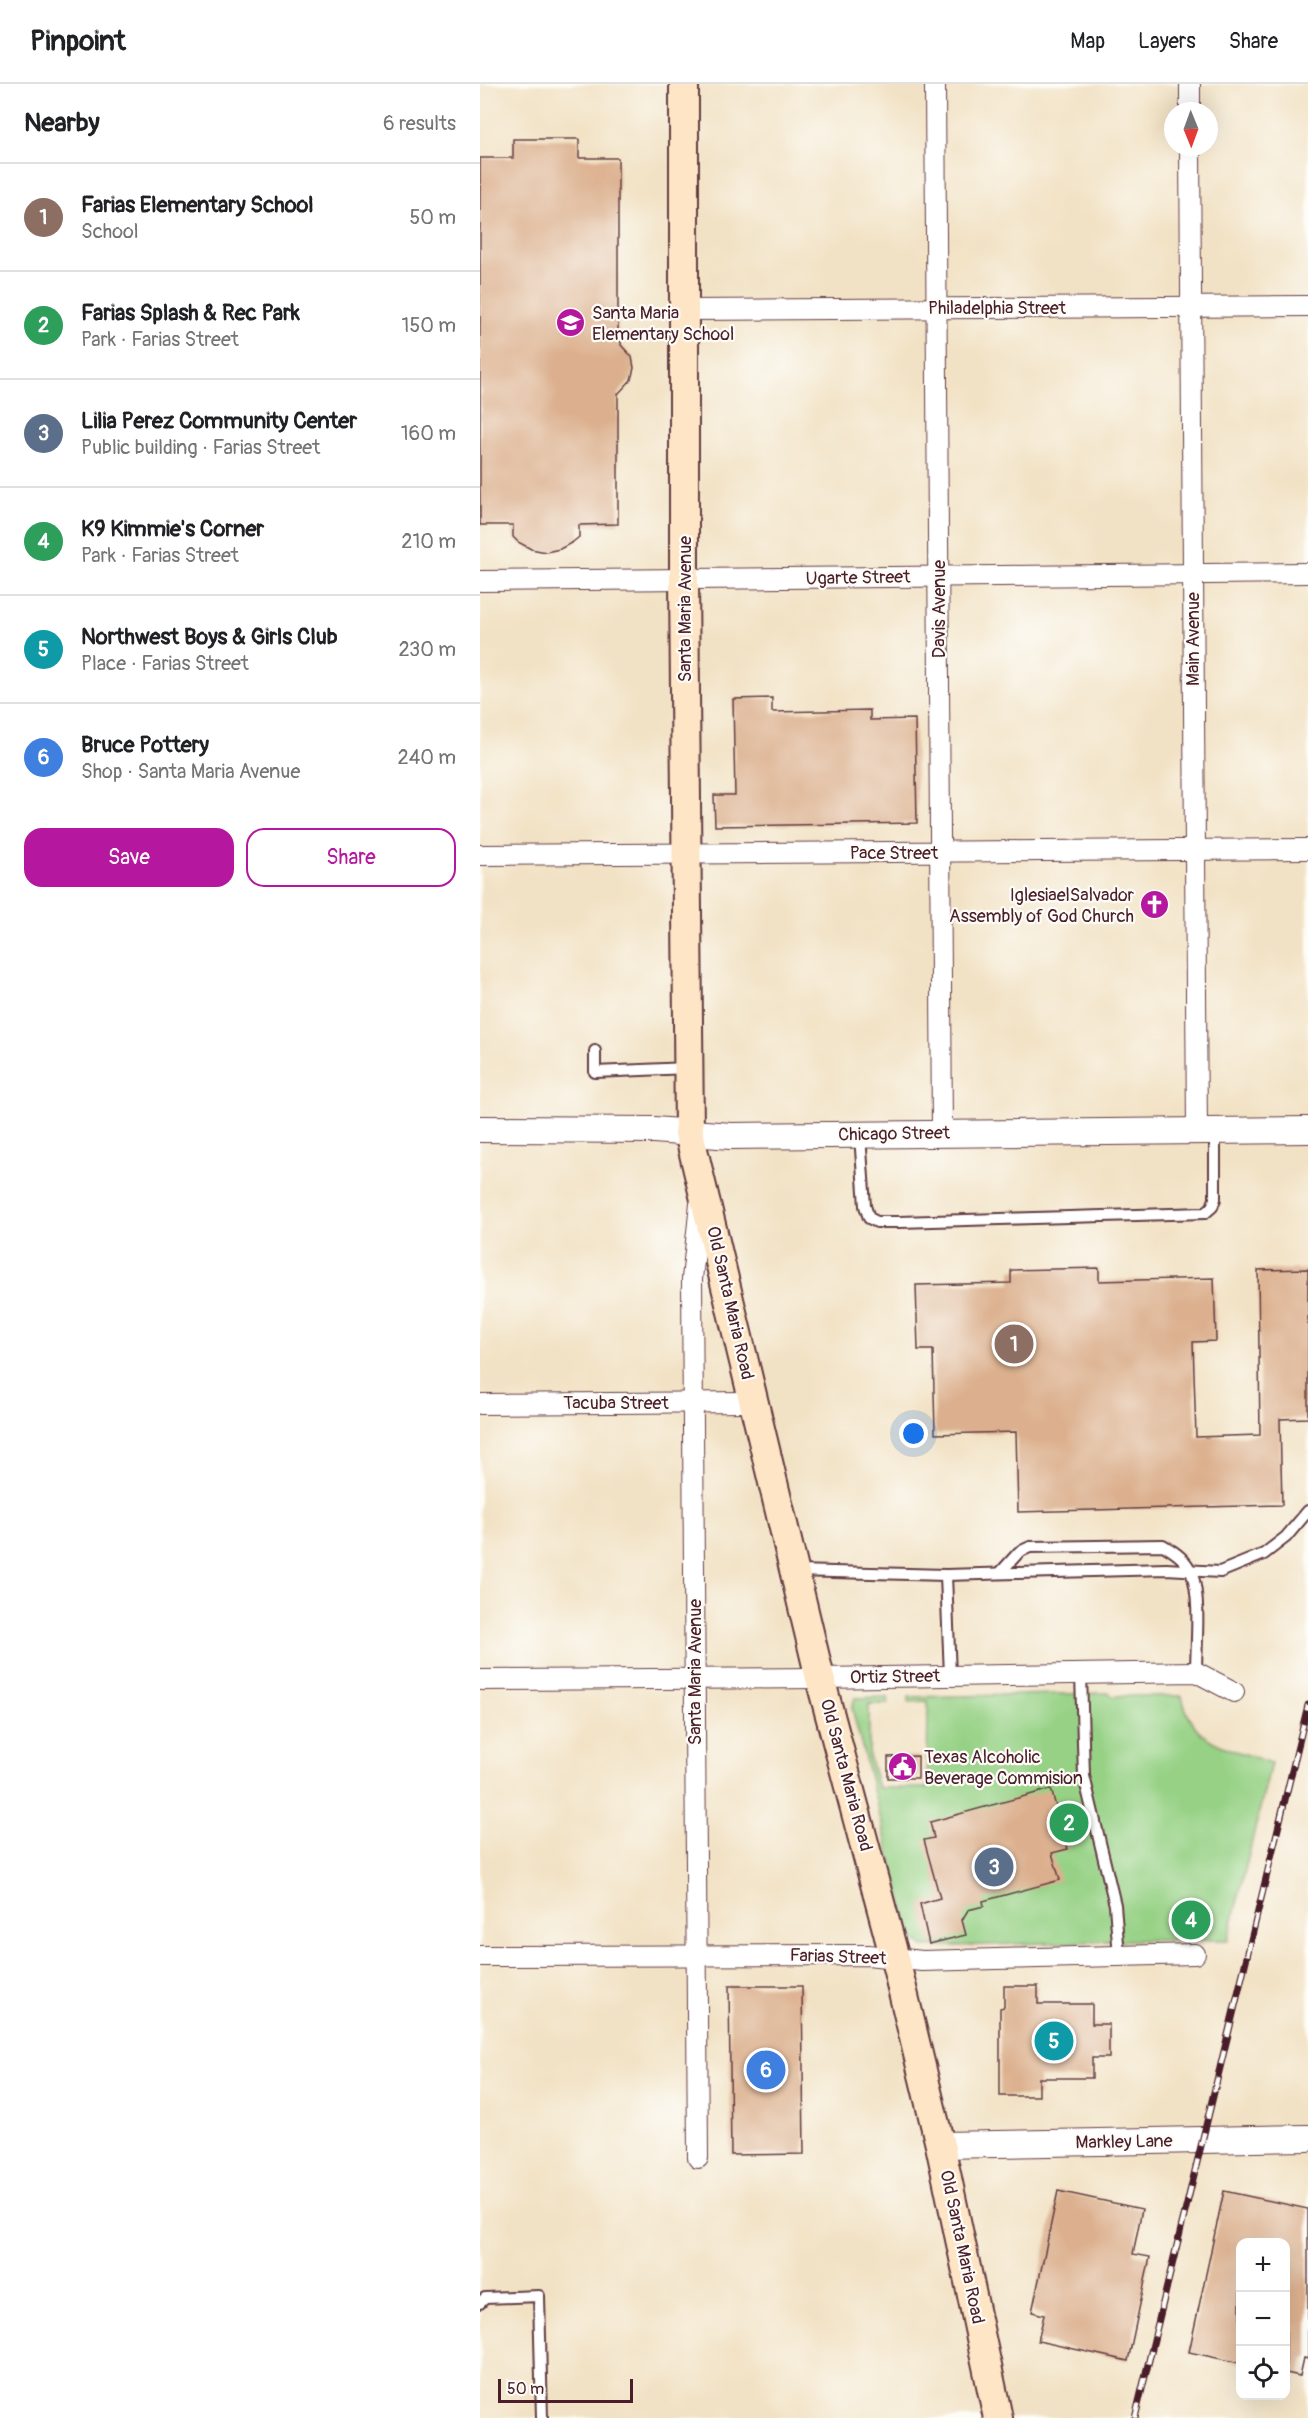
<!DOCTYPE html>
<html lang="en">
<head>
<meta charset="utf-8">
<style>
  :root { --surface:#fff; --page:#f2f2f2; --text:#202124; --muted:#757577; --line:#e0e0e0; --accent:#b5179e }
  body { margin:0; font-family:Pangolin,sans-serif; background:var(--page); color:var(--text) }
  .controls { position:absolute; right:18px; bottom:18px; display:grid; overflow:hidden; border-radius:12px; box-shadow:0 6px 24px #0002 }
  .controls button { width:54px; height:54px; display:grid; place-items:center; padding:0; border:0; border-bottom:2px solid var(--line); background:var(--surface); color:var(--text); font:30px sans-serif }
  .compass { position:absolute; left:684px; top:18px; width:54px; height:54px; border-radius:50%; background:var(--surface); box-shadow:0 6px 24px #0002; rotate:179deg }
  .scale { position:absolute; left:18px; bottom:15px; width:135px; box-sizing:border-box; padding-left:6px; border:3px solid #4a1f2b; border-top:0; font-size:16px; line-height:21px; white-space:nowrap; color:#4a1f2b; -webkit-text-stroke:4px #fdfcf7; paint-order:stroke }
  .you { position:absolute; left:434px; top:1350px; width:21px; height:21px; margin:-15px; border:4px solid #fff; border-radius:50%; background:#1a73e8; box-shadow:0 0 0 9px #1a73e833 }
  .badge { display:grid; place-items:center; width:39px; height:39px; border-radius:50%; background:var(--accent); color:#fff; font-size:20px; font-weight:700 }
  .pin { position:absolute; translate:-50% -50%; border:3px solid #fff; box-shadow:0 2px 6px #0006 }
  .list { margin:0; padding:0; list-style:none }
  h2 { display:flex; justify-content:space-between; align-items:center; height:78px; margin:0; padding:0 24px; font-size:26px }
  h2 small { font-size:20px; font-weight:400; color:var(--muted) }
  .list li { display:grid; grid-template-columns:39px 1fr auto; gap:18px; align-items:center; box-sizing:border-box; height:108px; padding:0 24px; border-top:2px solid var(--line) }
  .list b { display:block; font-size:22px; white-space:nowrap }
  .list p { margin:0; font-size:20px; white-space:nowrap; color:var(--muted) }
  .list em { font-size:20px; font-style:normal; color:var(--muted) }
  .actions { display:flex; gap:12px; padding:18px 24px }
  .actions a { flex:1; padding:14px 0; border:2px solid var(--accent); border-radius:18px; text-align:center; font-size:21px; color:var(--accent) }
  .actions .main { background:var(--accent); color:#fff }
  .icon { flex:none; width:33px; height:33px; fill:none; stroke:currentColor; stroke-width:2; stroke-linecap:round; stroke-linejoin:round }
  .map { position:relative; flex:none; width:828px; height:2334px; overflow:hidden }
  header { display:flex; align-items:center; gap:36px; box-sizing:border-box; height:84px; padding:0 30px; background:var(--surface); border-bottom:2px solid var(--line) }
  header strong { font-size:28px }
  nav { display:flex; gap:33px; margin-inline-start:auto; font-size:21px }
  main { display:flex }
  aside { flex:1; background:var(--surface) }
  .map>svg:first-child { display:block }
  .green { fill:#96d185; stroke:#707858; stroke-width:1.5 }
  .building { fill:#dcb08e }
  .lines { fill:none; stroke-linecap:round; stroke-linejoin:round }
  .service-casing { stroke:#633c42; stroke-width:14 }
  .minor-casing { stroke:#633c42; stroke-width:22 }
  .tertiary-casing { stroke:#633c42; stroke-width:28 }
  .secondary-casing { stroke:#633c42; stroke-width:32 }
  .service { stroke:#fff; stroke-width:10 }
  .minor { stroke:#fff; stroke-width:20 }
  .tertiary { stroke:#fff; stroke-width:26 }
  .secondary { stroke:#fde5c5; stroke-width:28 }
  .rail-casing { stroke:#4a1f2b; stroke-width:7 }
  .rail { stroke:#fdfcf7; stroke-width:4.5; stroke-dasharray:14; stroke-linecap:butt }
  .labels { text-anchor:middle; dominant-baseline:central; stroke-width:4.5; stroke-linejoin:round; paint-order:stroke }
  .street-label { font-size:18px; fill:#4a1f2b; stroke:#fdfcf7 }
  .poi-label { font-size:18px; fill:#4a1f2b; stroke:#fdfcf7; text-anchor:start }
</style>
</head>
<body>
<header>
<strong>Pinpoint</strong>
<nav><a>Map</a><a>Layers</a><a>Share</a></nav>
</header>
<main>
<aside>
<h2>Nearby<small>6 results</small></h2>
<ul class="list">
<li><span class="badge" style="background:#8d6e63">1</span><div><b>Farias Elementary School</b><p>School</p></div><em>50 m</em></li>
<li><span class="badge" style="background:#2e9e5b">2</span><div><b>Farias Splash &amp; Rec Park</b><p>Park · Farias Street</p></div><em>150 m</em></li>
<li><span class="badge" style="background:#5c6f8a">3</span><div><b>Lilia Perez Community Center</b><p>Public building · Farias Street</p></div><em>160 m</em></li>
<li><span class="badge" style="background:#2e9e5b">4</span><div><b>K9 Kimmie's Corner</b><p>Park · Farias Street</p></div><em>210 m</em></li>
<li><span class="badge" style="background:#0f9aa8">5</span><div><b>Northwest Boys &amp; Girls Club</b><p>Place · Farias Street</p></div><em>230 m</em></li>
<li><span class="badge" style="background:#3f7fe0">6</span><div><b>Bruce Pottery</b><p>Shop · Santa Maria Avenue</p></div><em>240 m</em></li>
</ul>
<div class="actions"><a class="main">Save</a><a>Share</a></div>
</aside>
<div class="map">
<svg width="828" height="2334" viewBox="0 0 828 2334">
  <rect width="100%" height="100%" fill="#fdfcf7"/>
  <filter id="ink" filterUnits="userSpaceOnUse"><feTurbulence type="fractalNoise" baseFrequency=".0167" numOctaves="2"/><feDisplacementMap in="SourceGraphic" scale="12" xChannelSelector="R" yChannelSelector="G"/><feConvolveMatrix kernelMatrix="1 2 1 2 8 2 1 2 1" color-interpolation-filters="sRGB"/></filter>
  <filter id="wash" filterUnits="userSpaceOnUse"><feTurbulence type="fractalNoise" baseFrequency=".008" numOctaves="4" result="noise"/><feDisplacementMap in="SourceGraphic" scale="24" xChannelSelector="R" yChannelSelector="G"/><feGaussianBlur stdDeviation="1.35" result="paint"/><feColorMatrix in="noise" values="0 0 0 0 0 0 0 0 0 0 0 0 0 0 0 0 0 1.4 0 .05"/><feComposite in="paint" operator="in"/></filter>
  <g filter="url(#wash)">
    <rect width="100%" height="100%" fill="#f2e2c5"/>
    <path class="green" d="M 630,1609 L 631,1612 L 702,1612 C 712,1662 749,1663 791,1679 L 748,1856 L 660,1856 L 443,1863 L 430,1849 L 372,1624 L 375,1614 L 407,1613 L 408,1620 L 389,1620 L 389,1672 L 398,1704 L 447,1704 L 448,1617 L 429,1618 L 429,1613 Z"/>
    <g id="blocks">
      <g class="building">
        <path d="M 33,55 L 99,55 L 99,74 L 138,74 L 138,256 L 141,256 L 141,261 L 152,273 L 154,284 L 151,296 L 138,310 L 138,440 L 99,441 L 99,453 L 93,458 L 80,465 L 66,468 L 51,465 L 38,458 L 33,453 L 33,441 L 0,441 L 0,74 L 33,74 Z"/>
        <path d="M 292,614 L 292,628 L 390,626 L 390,636 L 435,635 L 437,739 L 235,742 L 234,711 L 255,711 L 253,615 Z"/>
        <path d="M 619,1184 L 619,1197 L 734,1194 L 736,1257 L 713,1258 L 716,1353 L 780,1351 L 778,1186 L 828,1185 L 828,1334 L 800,1335 L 802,1421 L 538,1428 L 536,1348 L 455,1350 L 453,1266 L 438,1266 L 436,1201 L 531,1199 L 531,1186 Z"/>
        <path d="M 438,1672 L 438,1694 L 408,1694 L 408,1673 Z"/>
        <path d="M 571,1705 L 588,1765 L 572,1769 L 580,1796 L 503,1817 L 504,1822 L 488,1826 L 482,1836 L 486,1851 L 449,1860 L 440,1820 L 460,1814 L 444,1756 L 454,1754 L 450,1738 Z"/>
        <path d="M 249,1902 L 322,1902 L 324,2070 L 251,2071 Z"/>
        <path d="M 524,1902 L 558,1902 L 558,1920 L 612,1920 L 612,1940 L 629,1940 L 629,1974 L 612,1974 L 612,1994 L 559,1994 L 559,2012 L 520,2012 L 520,1924 L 524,1923 Z"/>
        <path d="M 578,2107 L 662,2125 L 653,2170 L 670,2173 L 648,2277 L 558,2257 L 564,2231 L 552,2228 Z"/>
        <path d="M 744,2107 L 828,2125 L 828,2275 L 824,2274 L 820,2292 L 806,2289 L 806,2158 L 760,2158 L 760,2279 L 709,2268 Z"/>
      </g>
    </g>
  </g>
  <g filter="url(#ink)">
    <use href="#blocks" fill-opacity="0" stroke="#633c42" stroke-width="1.5"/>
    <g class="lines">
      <defs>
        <g id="service">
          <path d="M 115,967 L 115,988 L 208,984"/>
          <path d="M 380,1051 L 385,1122 L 389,1134 L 397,1138 L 419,1138 L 725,1129 L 732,1123 L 735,1115 L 735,1048"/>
          <path d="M 316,1487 L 466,1491 L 686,1485 L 740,1488 L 784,1470 L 806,1453 L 828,1427"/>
          <path d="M 520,1489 L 539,1468 L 550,1463 L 683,1461 C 695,1468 707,1476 712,1490 C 721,1516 716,1560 716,1588"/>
          <path d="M 466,1491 L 470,1592"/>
          <path d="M 601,1590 L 604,1692 L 635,1821 L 639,1872"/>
          <path d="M 0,2219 L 5,2214 L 59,2212 L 62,2334"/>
        </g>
        <g id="minor">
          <path d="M 455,0 L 462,1049"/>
          <path d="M 710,0 L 710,27"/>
          <path d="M 710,63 L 717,1048"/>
          <path d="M 205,226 L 828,222"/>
          <path d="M 0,497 L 828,489"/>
          <path d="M 0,771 L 828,765"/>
          <path d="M 0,1320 L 273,1318"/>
          <path d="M 0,1596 L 340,1594 L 716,1588 L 754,1608"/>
          <path d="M 0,1872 L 388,1871 L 442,1877 L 715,1870"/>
          <path d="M 218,2074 L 212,1195 L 220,1120"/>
        </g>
        <g id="tertiary">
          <path d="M 0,1045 L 174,1046 L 251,1052 L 828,1046"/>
          <path d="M 460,2061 L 828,2054"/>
        </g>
        <path id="secondary" d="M 204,0 L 204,496 L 209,1049 L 340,1594 L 415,1875 L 460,2061 L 518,2334"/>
      </defs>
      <use href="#service" class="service-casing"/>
      <use href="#minor" class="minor-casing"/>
      <use href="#tertiary" class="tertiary-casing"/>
      <use href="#secondary" class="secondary-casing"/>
      <use href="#service" class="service"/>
      <use href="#minor" class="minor"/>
      <use href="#tertiary" class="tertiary"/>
      <use href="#secondary" class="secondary"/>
      <defs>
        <path id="rail" d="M 655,2334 L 828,1621"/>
      </defs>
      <use href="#rail" class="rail-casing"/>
      <use href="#rail" class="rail"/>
    </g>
  </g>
  <defs>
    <symbol id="school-disc" viewBox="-11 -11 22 22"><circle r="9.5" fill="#b5179e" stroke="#fdfcf7"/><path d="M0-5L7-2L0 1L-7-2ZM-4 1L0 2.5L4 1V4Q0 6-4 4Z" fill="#fff"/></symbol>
    <symbol id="church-disc" viewBox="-11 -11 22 22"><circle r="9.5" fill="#b5179e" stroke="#fdfcf7"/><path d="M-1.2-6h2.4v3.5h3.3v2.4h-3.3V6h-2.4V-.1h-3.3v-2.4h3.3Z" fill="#fff"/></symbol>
    <symbol id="civic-disc" viewBox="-11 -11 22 22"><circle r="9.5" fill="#b5179e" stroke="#fdfcf7"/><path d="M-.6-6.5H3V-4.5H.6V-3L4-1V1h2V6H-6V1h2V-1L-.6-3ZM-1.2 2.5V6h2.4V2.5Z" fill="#fff"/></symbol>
  </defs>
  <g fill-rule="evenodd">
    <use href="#school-disc" x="74" y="222" width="33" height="33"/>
    <use href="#church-disc" x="658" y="804" width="33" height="33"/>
    <use href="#civic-disc" x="406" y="1666" width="33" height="33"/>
  </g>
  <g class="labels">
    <g class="street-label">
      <text x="517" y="224">Philadelphia Street</text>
      <text transform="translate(378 494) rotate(-1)">Ugarte Street</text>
      <text transform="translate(205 525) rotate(-90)">Santa Maria Avenue</text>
      <text transform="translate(459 525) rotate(-90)">Davis Avenue</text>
      <text transform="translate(713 555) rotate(-90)">Main Avenue</text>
      <text x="414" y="769">Pace Street</text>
      <text transform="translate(414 1050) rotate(-1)">Chicago Street</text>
      <text transform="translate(250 1219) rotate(77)">Old Santa Maria Road</text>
      <text x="136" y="1319">Tacuba Street</text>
      <text transform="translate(215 1588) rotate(-90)">Santa Maria Avenue</text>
      <text transform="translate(415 1593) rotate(-1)">Ortiz Street</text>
      <text transform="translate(366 1691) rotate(75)">Old Santa Maria Road</text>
      <text transform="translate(358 1873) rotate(2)">Farias Street</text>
      <text transform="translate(644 2058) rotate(-1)">Markley Lane</text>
      <text transform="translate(482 2163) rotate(78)">Old Santa Maria Road</text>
    </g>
    <g class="poi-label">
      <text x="112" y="229">Santa Maria<tspan x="112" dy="21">Elementary School</tspan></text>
      <text x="654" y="811" text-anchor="end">IglesiaelSalvador<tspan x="654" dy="21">Assembly of God Church</tspan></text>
      <text x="444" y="1673">Texas Alcoholic<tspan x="444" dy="21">Beverage Commision</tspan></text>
    </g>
  </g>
</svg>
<div class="controls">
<button>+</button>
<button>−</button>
<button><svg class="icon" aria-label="locate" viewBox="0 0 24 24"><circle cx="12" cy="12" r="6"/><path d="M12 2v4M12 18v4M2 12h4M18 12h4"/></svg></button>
</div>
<svg class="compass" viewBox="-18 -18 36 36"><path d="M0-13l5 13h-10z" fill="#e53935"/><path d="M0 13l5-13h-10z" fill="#757577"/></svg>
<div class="scale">50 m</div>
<div class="you"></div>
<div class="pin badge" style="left:534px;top:1260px;background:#8d6e63">1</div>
<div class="pin badge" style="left:589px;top:1739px;background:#2e9e5b">2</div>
<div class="pin badge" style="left:514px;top:1783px;background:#5c6f8a">3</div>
<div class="pin badge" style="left:711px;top:1836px;background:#2e9e5b">4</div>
<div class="pin badge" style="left:574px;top:1957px;background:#0f9aa8">5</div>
<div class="pin badge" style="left:286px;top:1986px;background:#3f7fe0">6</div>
</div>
</main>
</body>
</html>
